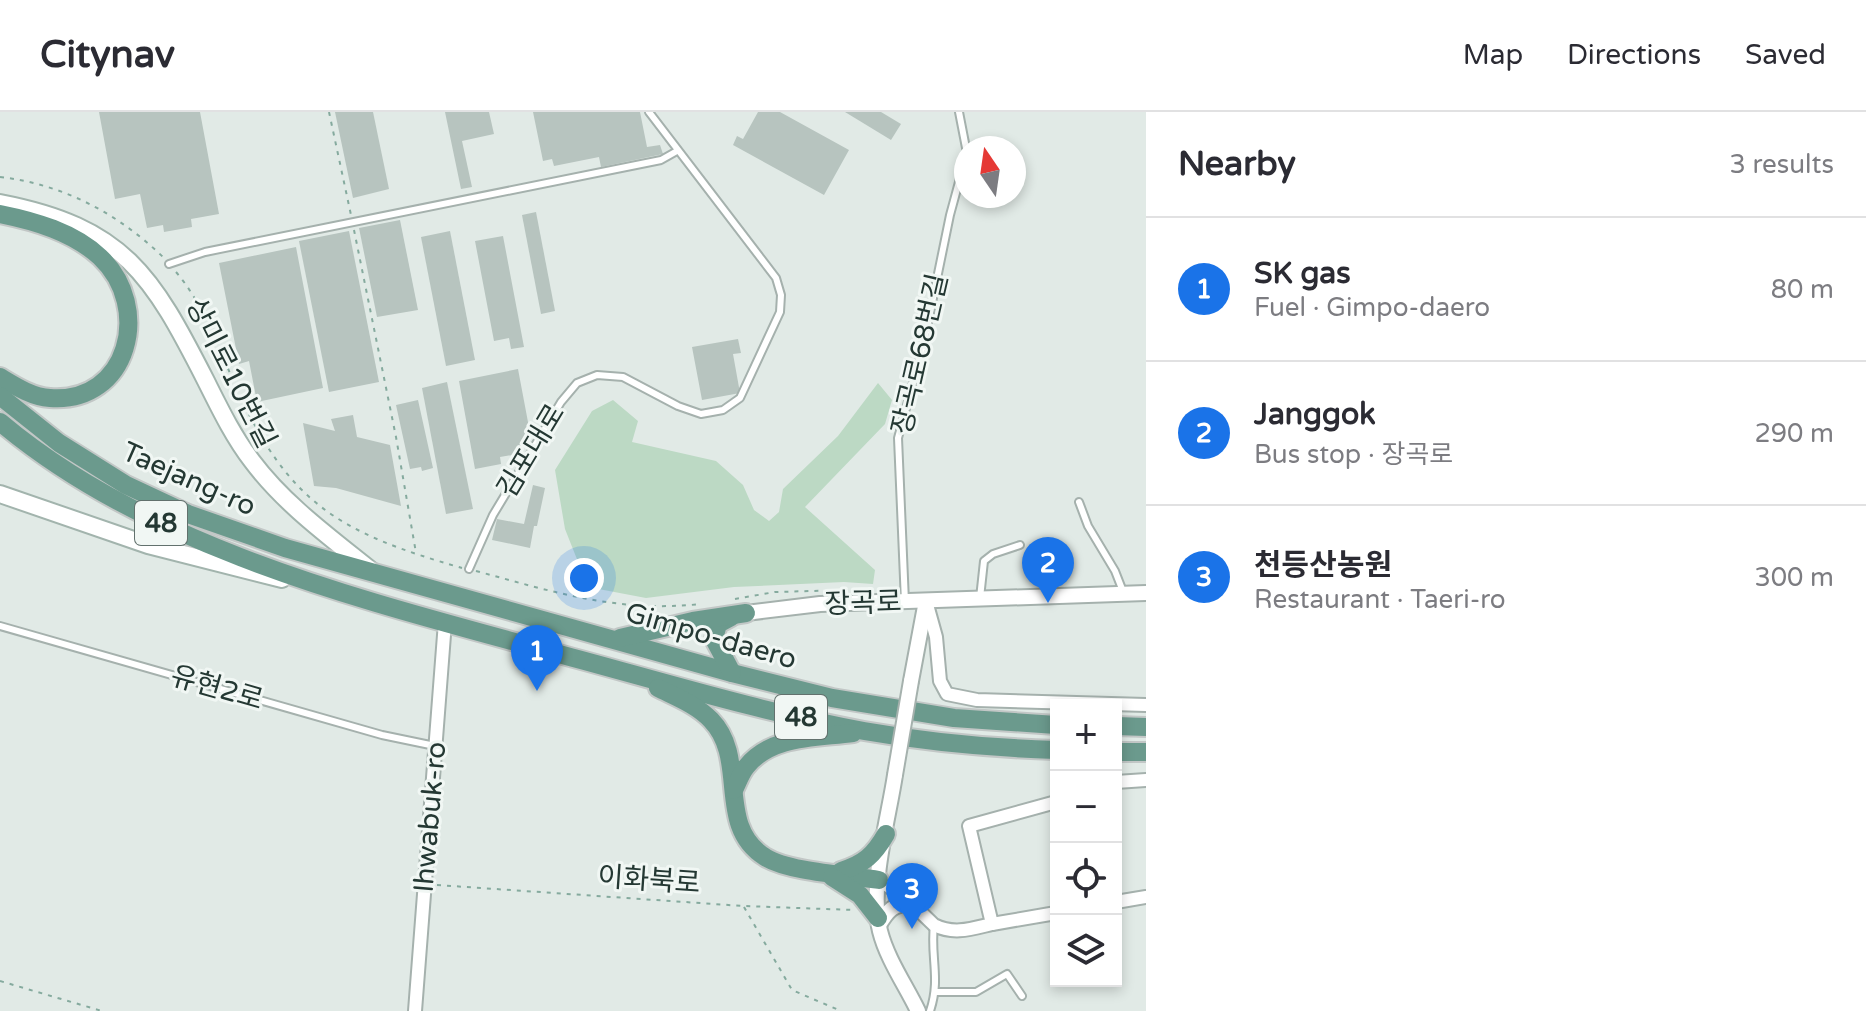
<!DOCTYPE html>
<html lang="en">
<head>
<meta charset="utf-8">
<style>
  :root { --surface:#fff; --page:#f2f2f3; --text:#2b2b33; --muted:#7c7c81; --line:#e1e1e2; --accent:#1a73e8 }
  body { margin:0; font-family:"Varela Round","Noto Sans KR",sans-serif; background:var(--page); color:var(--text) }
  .controls { position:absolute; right:24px; bottom:24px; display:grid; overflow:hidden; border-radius:0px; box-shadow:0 4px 12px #0003 }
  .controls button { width:72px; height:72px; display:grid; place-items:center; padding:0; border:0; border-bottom:2px solid var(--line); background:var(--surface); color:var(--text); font:40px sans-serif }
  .compass { position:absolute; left:954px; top:24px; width:72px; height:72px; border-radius:50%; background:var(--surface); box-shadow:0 4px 12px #0003; rotate:347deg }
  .you { position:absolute; left:584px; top:466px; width:28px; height:28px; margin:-20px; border:6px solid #fff; border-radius:50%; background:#1a73e8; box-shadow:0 0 0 12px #1a73e833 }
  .badge { display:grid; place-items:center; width:52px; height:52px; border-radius:50%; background:var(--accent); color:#fff; font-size:26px; font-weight:700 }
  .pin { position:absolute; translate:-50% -66px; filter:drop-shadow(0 2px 4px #0008) }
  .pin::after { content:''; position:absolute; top:42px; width:28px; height:24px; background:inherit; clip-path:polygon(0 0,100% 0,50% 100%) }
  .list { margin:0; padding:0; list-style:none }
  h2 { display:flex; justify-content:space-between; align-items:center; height:104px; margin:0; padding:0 32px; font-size:34px }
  h2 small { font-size:26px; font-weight:400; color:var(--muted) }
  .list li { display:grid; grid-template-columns:52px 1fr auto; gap:24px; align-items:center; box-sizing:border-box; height:144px; padding:0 32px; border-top:2px solid var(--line) }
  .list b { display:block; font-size:30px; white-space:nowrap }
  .list p { margin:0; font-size:26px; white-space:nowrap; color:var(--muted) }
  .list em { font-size:26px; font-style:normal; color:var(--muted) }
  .icon { flex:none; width:44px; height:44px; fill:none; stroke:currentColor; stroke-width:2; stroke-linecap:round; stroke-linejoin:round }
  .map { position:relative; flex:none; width:1146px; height:899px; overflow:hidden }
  header { display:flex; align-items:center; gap:48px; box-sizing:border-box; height:112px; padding:0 40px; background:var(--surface); border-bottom:2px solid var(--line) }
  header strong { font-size:38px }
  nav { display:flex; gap:44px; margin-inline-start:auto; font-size:28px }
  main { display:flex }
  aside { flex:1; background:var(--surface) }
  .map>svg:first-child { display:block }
  .green { fill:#bcd9c4 }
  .building { fill:#b7c4bf }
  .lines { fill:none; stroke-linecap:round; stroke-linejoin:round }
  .service-casing { stroke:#a5b1ad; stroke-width:10 }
  .minor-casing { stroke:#a5b1ad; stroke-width:16 }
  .tertiary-casing { stroke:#a5b1ad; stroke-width:18 }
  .secondary-casing { stroke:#a2b4ad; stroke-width:20 }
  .primary-casing { stroke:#c2c7c6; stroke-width:22 }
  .path { stroke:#85aa9e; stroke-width:2; stroke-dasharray:4 6; stroke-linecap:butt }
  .service { stroke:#fff; stroke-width:6 }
  .minor { stroke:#fff; stroke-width:12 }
  .tertiary { stroke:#fff; stroke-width:14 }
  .secondary { stroke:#fff; stroke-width:16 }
  .primary { stroke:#6b9a8d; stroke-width:18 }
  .tertiary-bridge-casing { stroke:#a5b1ad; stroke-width:18; stroke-linecap:butt }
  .tertiary-bridge { stroke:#fff; stroke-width:14 }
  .labels { text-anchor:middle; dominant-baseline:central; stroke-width:6; stroke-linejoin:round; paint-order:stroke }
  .shield { fill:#f1f7f4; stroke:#62716d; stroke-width:2 }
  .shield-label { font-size:26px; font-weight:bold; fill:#243833 }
  .street-label { font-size:28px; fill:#243833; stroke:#f1f7f4 }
</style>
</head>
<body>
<header>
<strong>Citynav</strong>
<nav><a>Map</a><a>Directions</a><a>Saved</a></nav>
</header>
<main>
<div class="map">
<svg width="1146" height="899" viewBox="0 0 1146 899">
  <rect width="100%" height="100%" fill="#e1eae6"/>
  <path class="green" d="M 878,271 L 892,288 L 885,312 L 805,395 L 875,458 L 873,472 L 844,470 L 734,475 L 646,486 L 588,475 L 565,417 L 555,358 L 592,299 L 613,288 L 638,309 L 632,330 L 716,349 L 743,373 L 754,398 L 769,409 L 779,400 L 783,377 L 838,324 Z"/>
  <g class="building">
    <path d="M 99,0 L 200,0 L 219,102 L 191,107 L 192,115 L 164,120 L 163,113 L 147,116 L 140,82 L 115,87 Z"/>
    <path d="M 335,0 L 373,0 L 389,77 L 353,86 Z"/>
    <path d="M 445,0 L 489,0 L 494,22 L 462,29 L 472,75 L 461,77 Z"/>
    <path d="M 533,0 L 640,0 L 647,35 L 660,33 L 663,42 L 601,55 L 599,45 L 554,54 L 552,47 L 543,49 Z"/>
    <path d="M 758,0 L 780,0 L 849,38 L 824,83 L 733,33 L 737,24 L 743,27 Z"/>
    <path d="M 845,0 L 881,0 L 901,12 L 891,28 Z"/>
    <path d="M 536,100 L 555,199 L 541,202 L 522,103 Z"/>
    <path d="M 400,108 L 418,198 L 377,205 L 359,116 Z"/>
    <path d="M 349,119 L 379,270 L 329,280 L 299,129 Z"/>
    <path d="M 450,119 L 475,248 L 446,254 L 421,125 Z"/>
    <path d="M 503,124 L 524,235 L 511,237 L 509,226 L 494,229 L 475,129 Z"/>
    <path d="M 296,135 L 323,276 L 257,290 L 249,249 L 239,252 L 219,151 Z"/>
    <path d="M 738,227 L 741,241 L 733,242 L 740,281 L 702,288 L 692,235 Z"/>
    <path d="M 518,257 L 531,326 L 512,343 L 500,345 L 501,352 L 475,357 L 459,269 Z"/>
    <path d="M 447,270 L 473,397 L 446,402 L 422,276 Z"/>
    <path d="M 418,288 L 433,356 L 422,359 L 421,355 L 410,357 L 396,293 Z"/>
    <path d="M 353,303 L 357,325 L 390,333 L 401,394 L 336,376 L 314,374 L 303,311 L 335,319 L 331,307 Z"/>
    <path d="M 533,373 L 545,376 L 537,414 L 534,414 L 530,436 L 492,428 L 497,407 L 524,412 Z"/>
  </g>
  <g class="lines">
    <defs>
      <g id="service">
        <path d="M 959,0 L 966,36"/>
        <path d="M 169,152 L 205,140 L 661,48 L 677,39"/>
        <path d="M 1079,390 L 1088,414 L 1115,459 L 1124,482"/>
        <path d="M 469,457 L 493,403 L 561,290 L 577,271 L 597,263 L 623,265 L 678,294 L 701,302 L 723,298 L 740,286 L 780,200 L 781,183 L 776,166 L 649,0"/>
        <path d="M 980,486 L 984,449 L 993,442 L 1020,433"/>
        <path d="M 905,490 L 898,326 L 924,230 L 950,103 L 966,44"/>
        <path d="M 0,514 L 382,623 L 435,634"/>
        <path d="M 936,880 L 976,880 L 1007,862 L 1022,884"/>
        <path d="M 930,899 C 941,867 930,844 934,813"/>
      </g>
      <g id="minor">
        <path d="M 926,489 L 936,525 L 940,569 L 947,582 L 977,588 L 1146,593"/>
        <path d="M 1116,670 L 1146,668"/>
        <path d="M 879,768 L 907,787 L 934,813 C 954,823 971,817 992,812 L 969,714 L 1056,690"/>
        <path d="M 1116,790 L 1146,785"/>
        <path d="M 992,812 L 1056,801"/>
        <path d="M 415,899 L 445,510"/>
      </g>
      <g id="tertiary">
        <path d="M 746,501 L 820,492 L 1146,481"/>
        <path d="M 911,569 L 926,489"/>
        <path d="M 895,663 C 888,709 869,774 880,819 C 887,847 906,874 918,899"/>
        <path d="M 879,813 C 888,798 893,792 912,791"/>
      </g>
      <g id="secondary">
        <path d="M 0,91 C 124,115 152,163 206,269 C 220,297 233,324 252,349 C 285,393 331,426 373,460"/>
        <path d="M 0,382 L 148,433 L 282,467"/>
      </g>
      <g id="primary">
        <path d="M 0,102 C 35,109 73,120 100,145 C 153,195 129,292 50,286 C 32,285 15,274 0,265"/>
        <path d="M 0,284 L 59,331 L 126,373 L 188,402 L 285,436 L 732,561 L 832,586 L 954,606 L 1056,613"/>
        <path d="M 0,310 C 153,439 371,490 559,542 C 660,569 761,600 864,619 C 927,630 991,636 1056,638"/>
        <path d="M 731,505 L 718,512 L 714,527 L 732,561"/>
        <path d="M 620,526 L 693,509 L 746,501"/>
        <path d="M 658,576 C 676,585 697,593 711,608 C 749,647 715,714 765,745 C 788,760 850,763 879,768"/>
        <path d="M 1116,614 L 1146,615"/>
        <path d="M 1116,640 L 1146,640"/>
        <path d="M 734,678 C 738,670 741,661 746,655 C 771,623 817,626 853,621"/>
        <path d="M 841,759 C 864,752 874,743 886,722"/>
        <path d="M 832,765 L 860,783 L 878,806"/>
      </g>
    </defs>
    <use href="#service" class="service-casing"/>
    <use href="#minor" class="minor-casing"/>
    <use href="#tertiary" class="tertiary-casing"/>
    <use href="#secondary" class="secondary-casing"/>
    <use href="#primary" class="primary-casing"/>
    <g class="path">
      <path d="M 329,0 L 351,103"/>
      <path d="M 0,65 C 63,72 119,102 164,146"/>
      <path d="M 354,118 L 396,325 L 416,441"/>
      <path d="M 176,160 C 204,193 218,234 235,273 C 288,392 340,421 462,456"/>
      <path d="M 476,459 C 554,480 618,501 701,492"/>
      <path d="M 735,487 L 775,480 L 848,478"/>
      <path d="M 437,773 L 743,794 L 854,798"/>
      <path d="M 744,795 L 792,878 L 841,899"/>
      <path d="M 0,869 L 102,899"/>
    </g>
    <use href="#service" class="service"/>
    <use href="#minor" class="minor"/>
    <use href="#tertiary" class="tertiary"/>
    <use href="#secondary" class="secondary"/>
    <use href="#primary" class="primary"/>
    <defs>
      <path id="tertiary-bridge" d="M 895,663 L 911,569"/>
    </defs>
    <use href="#tertiary-bridge" class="tertiary-bridge-casing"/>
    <use href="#tertiary-bridge" class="tertiary-bridge"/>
  </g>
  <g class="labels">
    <g class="shield">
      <rect x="135" y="389" width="52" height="44" rx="6"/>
      <rect x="775" y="583" width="52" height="44" rx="6"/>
    </g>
    <g class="shield-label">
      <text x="161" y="411">48</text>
      <text x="801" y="605">48</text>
    </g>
    <g class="street-label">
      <text transform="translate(920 242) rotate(-77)">장곡로68번길</text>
      <text transform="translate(231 261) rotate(63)">상미로10번길</text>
      <text transform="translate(531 339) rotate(-59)">김포대로</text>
      <text transform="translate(189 367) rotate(24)">Taejang-ro</text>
      <text transform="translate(863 491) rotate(-2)">장곡로</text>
      <text transform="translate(711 524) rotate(16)">Gimpo-daero</text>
      <text transform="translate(217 576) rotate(16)">유현2로</text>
      <text transform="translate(430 705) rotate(-85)">Ihwabuk-ro</text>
      <text transform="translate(649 768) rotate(4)">이화북로</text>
    </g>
  </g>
</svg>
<div class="controls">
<button>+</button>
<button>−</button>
<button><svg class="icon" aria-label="locate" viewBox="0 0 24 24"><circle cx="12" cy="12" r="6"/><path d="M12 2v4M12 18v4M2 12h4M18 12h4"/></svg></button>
<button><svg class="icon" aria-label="layers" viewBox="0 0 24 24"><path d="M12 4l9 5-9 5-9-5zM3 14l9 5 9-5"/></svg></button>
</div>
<svg class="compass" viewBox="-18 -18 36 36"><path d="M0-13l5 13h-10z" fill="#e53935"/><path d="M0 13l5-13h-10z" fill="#7c7c81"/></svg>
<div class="you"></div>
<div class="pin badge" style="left:537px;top:579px">1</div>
<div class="pin badge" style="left:1048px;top:491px">2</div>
<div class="pin badge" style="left:912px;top:817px">3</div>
</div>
<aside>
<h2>Nearby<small>3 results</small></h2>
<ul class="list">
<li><span class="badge">1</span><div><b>SK gas</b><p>Fuel · Gimpo-daero</p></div><em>80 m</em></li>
<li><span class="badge">2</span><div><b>Janggok</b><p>Bus stop · 장곡로</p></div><em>290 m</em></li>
<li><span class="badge">3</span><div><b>천등산농원</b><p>Restaurant · Taeri-ro</p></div><em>300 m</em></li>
</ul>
</aside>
</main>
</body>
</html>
